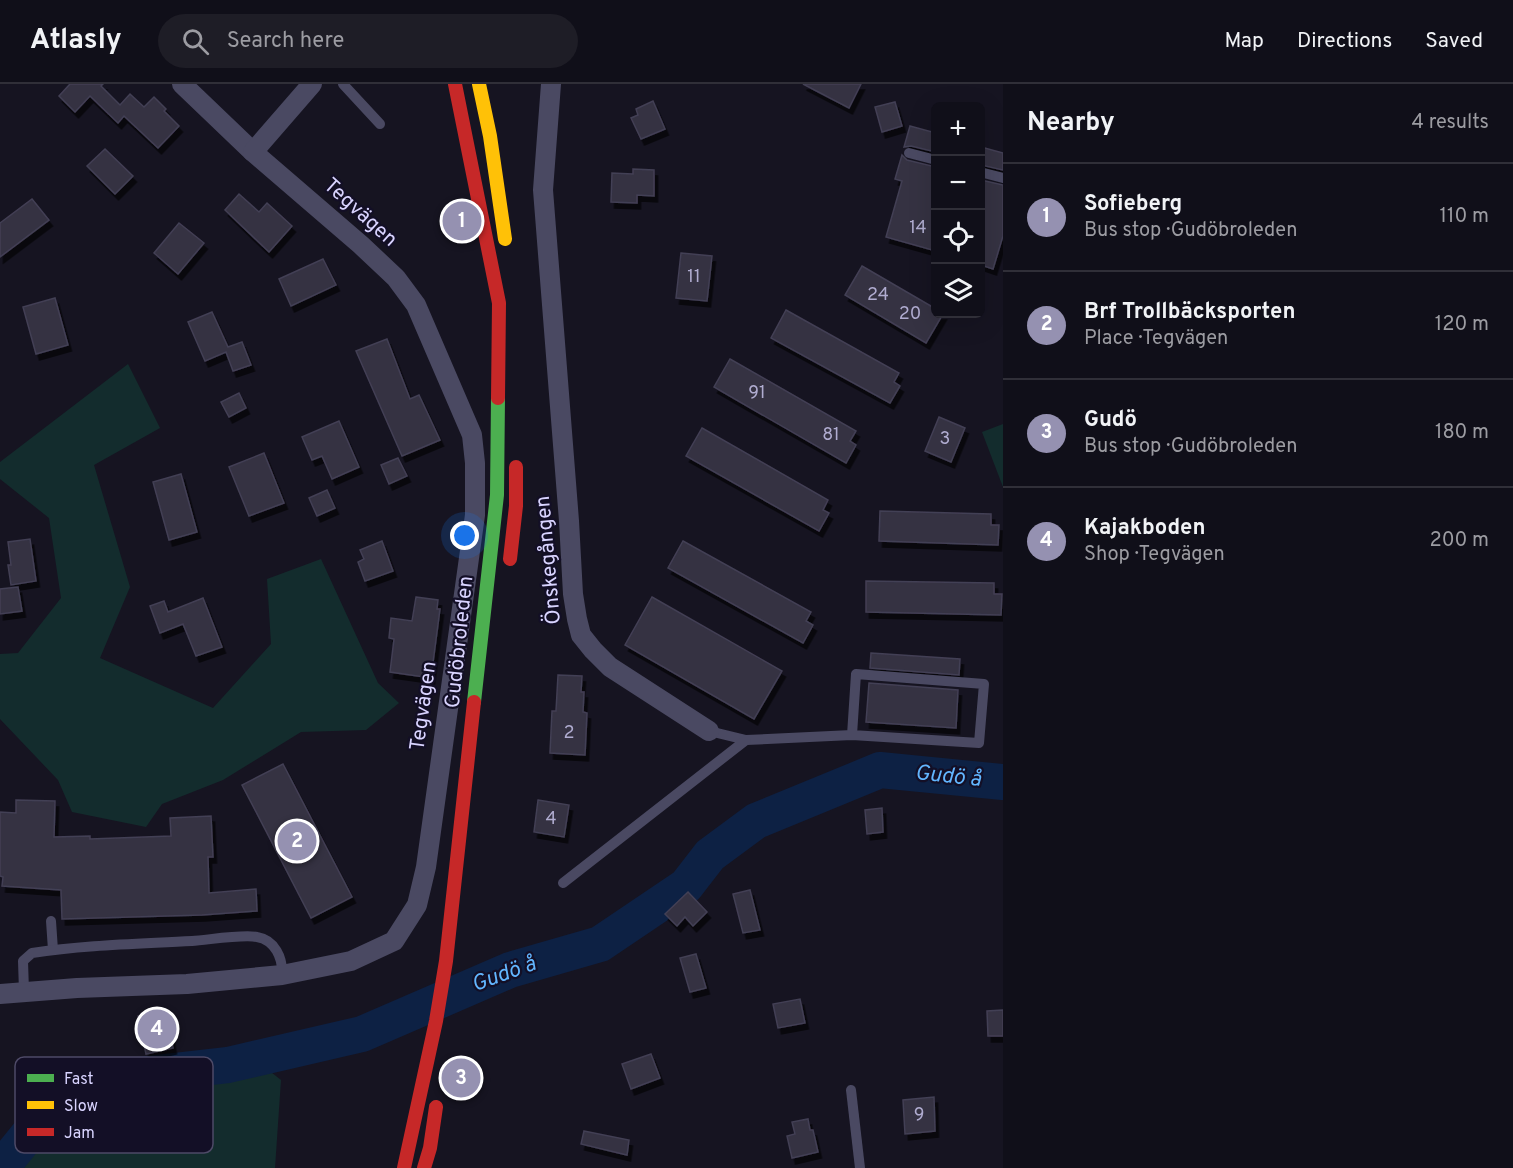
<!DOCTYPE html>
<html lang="en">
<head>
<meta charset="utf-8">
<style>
  :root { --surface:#100f19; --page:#1e1d26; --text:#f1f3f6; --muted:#9c9ca2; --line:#302f38; --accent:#9591b1 }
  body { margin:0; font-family:Overpass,sans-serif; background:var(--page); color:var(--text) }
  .controls { position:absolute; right:18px; top:18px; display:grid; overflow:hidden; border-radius:9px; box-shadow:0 6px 24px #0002 }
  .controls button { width:54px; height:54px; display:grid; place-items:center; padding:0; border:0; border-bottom:2px solid var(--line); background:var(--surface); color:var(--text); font:30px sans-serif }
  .you { position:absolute; left:465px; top:452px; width:21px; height:21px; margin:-15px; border:4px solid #fff; border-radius:50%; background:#1a73e8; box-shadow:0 0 0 9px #1a73e833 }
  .badge { display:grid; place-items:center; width:39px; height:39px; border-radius:50%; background:var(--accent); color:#fff; font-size:20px; font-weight:700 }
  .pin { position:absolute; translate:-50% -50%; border:3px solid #fff; box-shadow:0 2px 6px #0006 }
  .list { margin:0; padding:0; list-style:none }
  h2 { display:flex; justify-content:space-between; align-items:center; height:78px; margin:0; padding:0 24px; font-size:26px }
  h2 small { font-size:20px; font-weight:400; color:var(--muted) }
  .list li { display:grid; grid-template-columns:39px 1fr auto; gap:18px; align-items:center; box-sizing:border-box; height:108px; padding:0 24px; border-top:2px solid var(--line) }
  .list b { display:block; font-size:22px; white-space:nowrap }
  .list p { margin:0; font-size:20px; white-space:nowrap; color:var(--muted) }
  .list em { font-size:20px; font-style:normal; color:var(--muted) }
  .icon { flex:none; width:33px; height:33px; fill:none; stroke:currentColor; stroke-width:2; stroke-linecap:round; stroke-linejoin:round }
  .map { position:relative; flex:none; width:1003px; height:1084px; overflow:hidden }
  header { display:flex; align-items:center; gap:36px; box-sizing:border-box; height:84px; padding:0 30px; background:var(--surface); border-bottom:2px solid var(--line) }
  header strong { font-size:28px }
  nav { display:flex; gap:33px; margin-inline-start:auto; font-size:21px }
  .search { width:420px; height:54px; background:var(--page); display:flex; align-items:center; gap:15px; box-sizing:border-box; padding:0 21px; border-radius:33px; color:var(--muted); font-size:22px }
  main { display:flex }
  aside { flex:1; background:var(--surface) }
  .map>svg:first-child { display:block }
  .green { fill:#132c2d }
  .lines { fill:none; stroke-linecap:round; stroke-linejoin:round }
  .river { stroke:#0d2144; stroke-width:36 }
  .building { fill:#343243; stroke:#433f54; stroke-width:1.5; filter:url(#shadow) }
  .lane { stroke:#4a4962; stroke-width:10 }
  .street { stroke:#4a4962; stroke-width:20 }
  .fast { stroke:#4caf50; stroke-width:14 }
  .slow { stroke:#ffc107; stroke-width:14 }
  .jam { stroke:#c62828; stroke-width:14 }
  .labels { text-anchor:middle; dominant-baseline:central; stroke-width:4.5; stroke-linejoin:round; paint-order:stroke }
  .number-label { font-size:18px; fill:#b0acd0 }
  .street-label { font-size:21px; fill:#d9d4ff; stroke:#130f26 }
  .water-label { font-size:22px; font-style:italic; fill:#62b6ff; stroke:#130f26 }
  .key { fill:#130f26; stroke:#4e4a67; stroke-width:1.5 }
  .key-label { font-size:16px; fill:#d9d4ff }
</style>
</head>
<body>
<header>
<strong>Atlasly</strong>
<div class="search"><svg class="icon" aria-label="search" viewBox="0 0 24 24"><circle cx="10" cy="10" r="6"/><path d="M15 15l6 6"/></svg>Search here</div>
<nav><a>Map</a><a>Directions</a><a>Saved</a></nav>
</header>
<main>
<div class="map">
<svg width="1003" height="1084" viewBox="0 0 1003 1084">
  <defs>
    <filter id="shadow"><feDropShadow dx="3.5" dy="6" stdDeviation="0" flood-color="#0009"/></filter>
  </defs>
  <rect width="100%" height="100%" fill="#161421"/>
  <g class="green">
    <path d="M 128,280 L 160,344 L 94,381 L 130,503 L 100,574 L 213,624 L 271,560 L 267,495 L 321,475 L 378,599 L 399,619 L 366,646 L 301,648 L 223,696 L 162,720 L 146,743 L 72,728 L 58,696 L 0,635 L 0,570 L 18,569 L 61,514 L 49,434 L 0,395 L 0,378 Z"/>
    <path d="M 1003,340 L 1003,403 L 982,348 Z"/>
    <path d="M 262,981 L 281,996 L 275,1084 L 24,1084 L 54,1037 L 100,1017 Z"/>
  </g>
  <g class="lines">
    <path class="river" d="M 1,1084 L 70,999 L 228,981 L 362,950 L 510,886 L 600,860 L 686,802 L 710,771 L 756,737 L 880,686 L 1003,698"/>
  </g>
  <g class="building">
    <path d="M 70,0 L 103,0 L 101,2 L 120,21 L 130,10 L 144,23 L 154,13 L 166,25 L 164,27 L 179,42 L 158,64 L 124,32 L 118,39 L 90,12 L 75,28 L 59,12 Z"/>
    <path d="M 803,0 L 861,0 L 849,24 Z"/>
    <path d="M 653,17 L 665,45 L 641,55 L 631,34 L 638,31 L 636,25 Z"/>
    <path d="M 895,18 L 902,42 L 882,48 L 875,23 Z"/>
    <path d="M 910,42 L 936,49 L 936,68 L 911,62 L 904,63 Z"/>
    <path d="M 981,63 L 1003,69 L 1003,86 L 981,81 Z"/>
    <path d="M 105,65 L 133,92 L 115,110 L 87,82 Z"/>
    <path d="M 902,71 L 907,76 L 936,83 L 936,167 L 886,153 L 902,97 L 895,95 Z"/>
    <path d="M 633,85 L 654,86 L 654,112 L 637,111 L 637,119 L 611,118 L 612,89 L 633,90 Z"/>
    <path d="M 981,96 L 1003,101 L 1003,152 L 993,185 L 981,181 Z"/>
    <path d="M 239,110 L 259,128 L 267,119 L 292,142 L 269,168 L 225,126 Z"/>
    <path d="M 32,115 L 49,136 L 0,173 L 0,139 Z"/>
    <path d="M 179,139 L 204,159 L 178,190 L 154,169 Z"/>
    <path d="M 681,169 L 712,172 L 707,217 L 676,214 Z"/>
    <path d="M 323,175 L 336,201 L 291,222 L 279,195 Z"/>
    <path d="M 862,182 L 936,225 L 936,230 L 943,230 L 926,259 L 845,211 Z"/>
    <path d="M 55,214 L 68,261 L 36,270 L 23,223 Z"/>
    <path d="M 786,226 L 899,289 L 894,298 L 900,302 L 890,319 L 771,254 Z"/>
    <path d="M 212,228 L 228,263 L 242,258 L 251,281 L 233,287 L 226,268 L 205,277 L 188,238 Z"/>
    <path d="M 387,255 L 410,315 L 419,311 L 440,356 L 402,372 L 356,267 Z"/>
    <path d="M 730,275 L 856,347 L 850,357 L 856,361 L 846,379 L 714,303 Z"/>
    <path d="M 239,309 L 246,324 L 229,333 L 221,318 Z"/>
    <path d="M 939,333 L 965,344 L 951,378 L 925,367 Z"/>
    <path d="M 339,337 L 359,383 L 332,395 L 322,372 L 312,376 L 302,353 Z"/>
    <path d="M 702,344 L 828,416 L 823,426 L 829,429 L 819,447 L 686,372 Z"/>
    <path d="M 264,369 L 284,419 L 249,432 L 229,383 Z"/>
    <path d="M 398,374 L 407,392 L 389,400 L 381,381 Z"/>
    <path d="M 181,390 L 197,448 L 169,456 L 153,398 Z"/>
    <path d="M 327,406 L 335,424 L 317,432 L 309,414 Z"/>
    <path d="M 880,427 L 991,430 L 991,441 L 999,441 L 998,461 L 879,457 Z"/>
    <path d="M 30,455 L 36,497 L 11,501 L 8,481 L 11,481 L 8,458 Z"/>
    <path d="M 382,457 L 393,487 L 365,497 L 358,478 L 364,475 L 360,466 Z"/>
    <path d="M 683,457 L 811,528 L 806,537 L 813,541 L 803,559 L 668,484 Z"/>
    <path d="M 866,497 L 994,499 L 994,510 L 1002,510 L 1001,531 L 866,528 Z"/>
    <path d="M 18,503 L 22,527 L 0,530 L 0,505 Z"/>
    <path d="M 416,513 L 438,516 L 437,525 L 440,525 L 431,594 L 390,588 L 394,555 L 389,554 L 391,534 L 412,537 Z"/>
    <path d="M 652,513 L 782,587 L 754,635 L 625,561 Z"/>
    <path d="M 203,514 L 222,563 L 196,572 L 183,540 L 160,549 L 150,522 L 164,517 L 168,528 Z"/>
    <path d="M 871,569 L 960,575 L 959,591 L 870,584 Z"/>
    <path d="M 558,591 L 582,592 L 581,608 L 584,608 L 583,628 L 587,629 L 585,671 L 550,669 L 552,627 L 556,627 Z"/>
    <path d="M 869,599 L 958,606 L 956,644 L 866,638 Z"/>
    <path d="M 283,680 L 352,813 L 311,834 L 242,701 Z"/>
    <path d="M 16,716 L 55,717 L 54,753 L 90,752 L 90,755 L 171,752 L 170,734 L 211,732 L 213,773 L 208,773 L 209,809 L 256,805 L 257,827 L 202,831 L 62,835 L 61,806 L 2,802 L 3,793 L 0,792 L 0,728 L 16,729 Z"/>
    <path d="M 538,716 L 569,721 L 564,753 L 534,748 Z"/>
    <path d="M 882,724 L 883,748 L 867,750 L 865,726 Z"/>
    <path d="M 750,806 L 760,846 L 743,849 L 733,810 Z"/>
    <path d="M 688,808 L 707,828 L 693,842 L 685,833 L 677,842 L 665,830 Z"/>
    <path d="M 696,870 L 706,904 L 690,908 L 680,874 Z"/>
    <path d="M 800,915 L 805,939 L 778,944 L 773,920 Z"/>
    <path d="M 166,926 L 173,964 L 146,970 L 138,932 Z"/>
    <path d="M 1003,926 L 1003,952 L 988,952 L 987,927 Z"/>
    <path d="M 651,970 L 660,994 L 631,1005 L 622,980 Z"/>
    <path d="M 934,1013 L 935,1047 L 905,1050 L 903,1016 Z"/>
    <path d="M 808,1035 L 810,1046 L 813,1046 L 818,1068 L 792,1074 L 787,1052 L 795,1050 L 792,1038 Z"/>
    <path d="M 584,1047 L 629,1056 L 627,1071 L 581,1060 Z"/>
  </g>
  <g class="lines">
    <g class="lane">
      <path d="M 343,0 L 380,40"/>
      <path d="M 909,69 L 936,76"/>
      <path d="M 980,88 L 1003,94"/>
      <path d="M 709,647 L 746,656 L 852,651 L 979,659 L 984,600 L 856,590 L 852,651"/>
      <path d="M 563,799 L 746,656"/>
      <path d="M 51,837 L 53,866"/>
      <path d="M 24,907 L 23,877 L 32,869 C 85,861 139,860 192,857 C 208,856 243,850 257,853 C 275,856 283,874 282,891"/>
      <path d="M 851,1006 L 860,1084"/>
    </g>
    <g class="street">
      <path d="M 182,0 L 253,68"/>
      <path d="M 551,0 L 543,106 L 569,437 L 573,510 L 577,535 L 581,551 L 593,566 L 610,583 L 709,647"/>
      <path d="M 0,910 L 77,904 L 187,900 L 282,891 L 351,877 L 394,857 L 417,821 L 426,783 L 475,431 L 475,379 L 472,351 L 416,221 L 396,194 L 361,161 L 253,68 L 312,0"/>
    </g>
    <path class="fast" d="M 474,618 L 497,411 L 498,314"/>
    <path class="slow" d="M 479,0 L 490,52 L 505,155"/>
    <g class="jam">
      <path d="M 455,0 L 499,219 L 498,314"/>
      <path d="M 510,475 L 516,422 L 516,383"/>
      <path d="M 404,1084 L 436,937 L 446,877 L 474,618"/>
      <path d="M 424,1084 L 430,1064 L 436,1023"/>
    </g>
  </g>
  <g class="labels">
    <g class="number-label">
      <text x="918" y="144">14</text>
      <text x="694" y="193">11</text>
      <text x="878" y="211">24</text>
      <text x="910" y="230">20</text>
      <text x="757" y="309">91</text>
      <text x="831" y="351">81</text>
      <text x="945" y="355">3</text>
      <text x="569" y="649">2</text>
      <text x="551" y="735">4</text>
      <text x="919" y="1031">9</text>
    </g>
    <g class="street-label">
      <text transform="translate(360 129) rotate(42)">Tegvägen</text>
      <text transform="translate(549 476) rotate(-95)">Önskegången</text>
      <text transform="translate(460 558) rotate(-84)">Gudöbroleden</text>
      <text transform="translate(424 622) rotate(-82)">Tegvägen</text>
    </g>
    <g class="water-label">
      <text transform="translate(948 693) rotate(6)">Gudö å</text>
      <text transform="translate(504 891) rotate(-20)">Gudö å</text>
    </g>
  </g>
  <rect x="15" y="973" width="198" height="96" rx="9" class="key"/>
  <rect x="27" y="990" width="27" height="8" fill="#4caf50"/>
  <rect x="27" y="1017" width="27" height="8" fill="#ffc107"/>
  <rect x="27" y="1044" width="27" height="8" fill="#c62828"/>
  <g class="key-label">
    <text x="64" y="1000">Fast</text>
    <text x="64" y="1027">Slow</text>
    <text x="64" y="1054">Jam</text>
  </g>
</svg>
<div class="controls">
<button>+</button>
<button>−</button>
<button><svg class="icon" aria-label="locate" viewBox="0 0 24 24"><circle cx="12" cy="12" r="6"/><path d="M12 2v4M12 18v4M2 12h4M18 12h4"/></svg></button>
<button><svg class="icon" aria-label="layers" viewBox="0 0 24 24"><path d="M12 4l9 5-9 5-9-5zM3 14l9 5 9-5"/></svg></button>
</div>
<div class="you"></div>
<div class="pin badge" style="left:462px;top:137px">1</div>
<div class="pin badge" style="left:297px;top:757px">2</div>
<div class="pin badge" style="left:461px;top:994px">3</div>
<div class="pin badge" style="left:157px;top:945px">4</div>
</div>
<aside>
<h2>Nearby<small>4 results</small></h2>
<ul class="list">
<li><span class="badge">1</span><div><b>Sofieberg</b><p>Bus stop · Gudöbroleden</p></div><em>110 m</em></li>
<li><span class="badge">2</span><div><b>Brf Trollbäcksporten</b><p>Place · Tegvägen</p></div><em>120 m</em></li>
<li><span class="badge">3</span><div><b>Gudö</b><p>Bus stop · Gudöbroleden</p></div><em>180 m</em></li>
<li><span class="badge">4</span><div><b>Kajakboden</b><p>Shop · Tegvägen</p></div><em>200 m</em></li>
</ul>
</aside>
</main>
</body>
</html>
